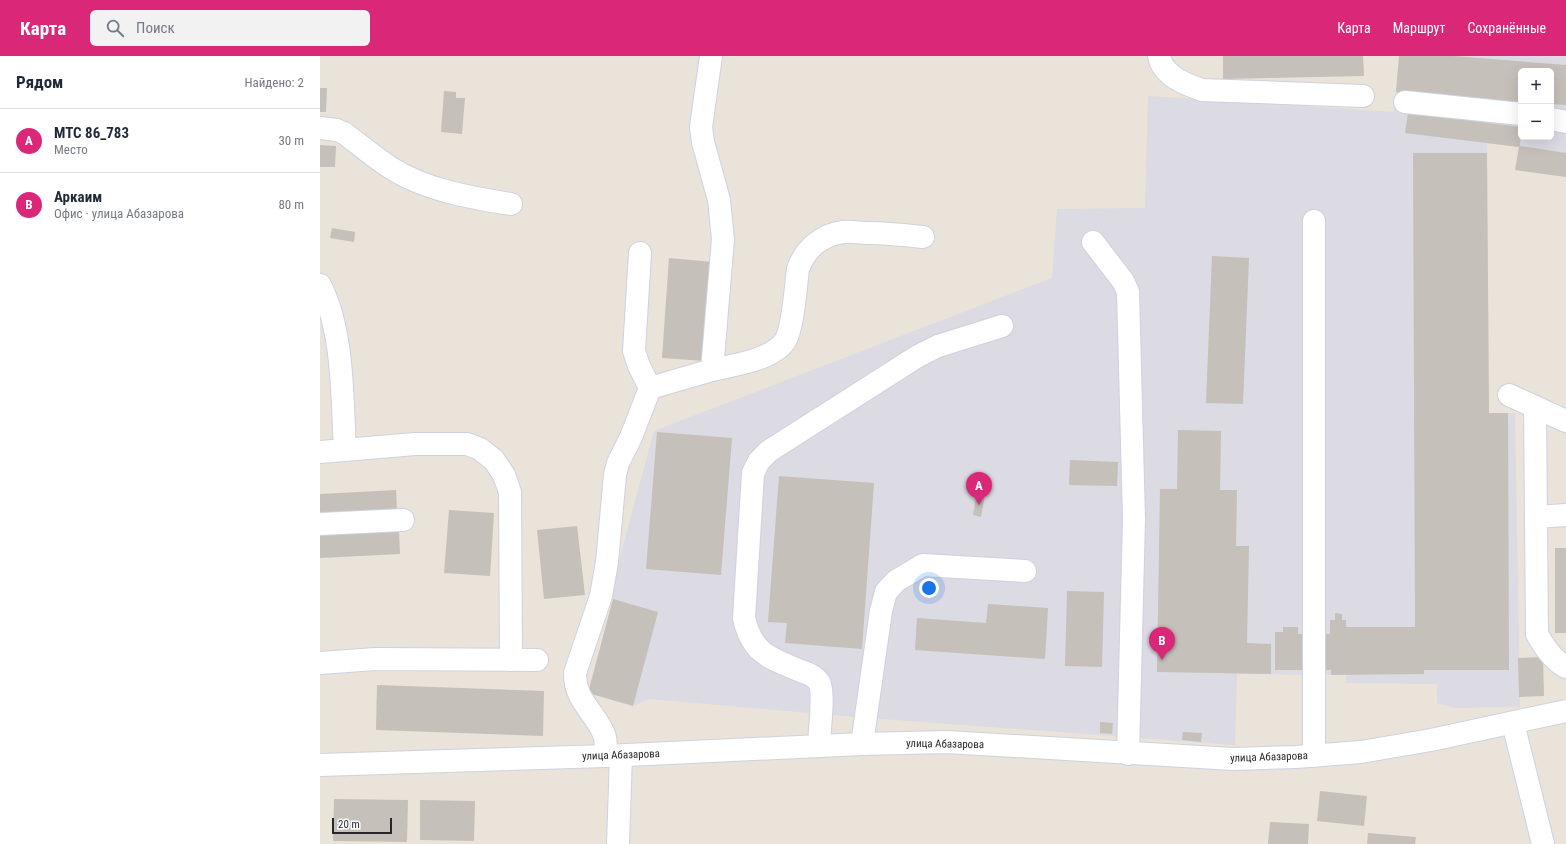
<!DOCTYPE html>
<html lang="ru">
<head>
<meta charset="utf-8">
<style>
  :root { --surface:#fff; --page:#f2f2f3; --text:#1f2937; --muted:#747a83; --line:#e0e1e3; --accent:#db2777 }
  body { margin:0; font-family:"Roboto Condensed",sans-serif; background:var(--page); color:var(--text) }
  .controls { position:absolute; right:12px; top:12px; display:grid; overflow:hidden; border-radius:6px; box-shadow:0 4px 16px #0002 }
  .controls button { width:36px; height:36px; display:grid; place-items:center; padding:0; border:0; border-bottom:1px solid var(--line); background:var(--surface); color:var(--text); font:20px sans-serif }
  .scale { position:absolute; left:12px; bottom:10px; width:60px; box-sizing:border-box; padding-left:4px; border:2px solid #272727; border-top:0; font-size:11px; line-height:14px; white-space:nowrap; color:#272727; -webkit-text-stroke:3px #fff; paint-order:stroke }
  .you { position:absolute; left:609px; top:532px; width:14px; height:14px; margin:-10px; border:3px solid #fff; border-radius:50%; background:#1a73e8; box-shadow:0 0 0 6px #1a73e833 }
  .badge { display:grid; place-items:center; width:26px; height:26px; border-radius:50%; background:var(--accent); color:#fff; font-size:13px; font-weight:700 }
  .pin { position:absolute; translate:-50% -33px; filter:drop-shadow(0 1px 2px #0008) }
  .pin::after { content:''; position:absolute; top:21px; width:14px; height:12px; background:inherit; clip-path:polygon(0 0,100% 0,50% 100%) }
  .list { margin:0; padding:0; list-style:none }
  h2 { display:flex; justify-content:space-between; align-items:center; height:52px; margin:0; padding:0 16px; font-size:17px }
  h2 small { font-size:13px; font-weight:400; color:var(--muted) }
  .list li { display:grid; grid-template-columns:26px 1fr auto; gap:12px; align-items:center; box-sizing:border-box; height:64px; padding:0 16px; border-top:1px solid var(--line) }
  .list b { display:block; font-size:15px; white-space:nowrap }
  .list p { margin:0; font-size:13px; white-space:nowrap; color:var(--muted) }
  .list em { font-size:13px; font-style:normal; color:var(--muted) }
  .icon { flex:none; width:22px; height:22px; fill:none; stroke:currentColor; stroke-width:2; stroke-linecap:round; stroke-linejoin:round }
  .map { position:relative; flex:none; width:1246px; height:788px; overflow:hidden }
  header { display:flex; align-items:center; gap:24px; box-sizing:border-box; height:56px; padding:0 20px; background:var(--accent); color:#fff }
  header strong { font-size:19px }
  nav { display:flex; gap:22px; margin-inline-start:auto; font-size:14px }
  .search { width:280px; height:36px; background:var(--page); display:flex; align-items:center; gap:10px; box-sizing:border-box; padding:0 14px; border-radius:6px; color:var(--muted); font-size:15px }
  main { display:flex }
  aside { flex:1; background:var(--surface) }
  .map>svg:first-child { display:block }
  .industrial { fill:#dcdae2; fill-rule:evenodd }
  .building { fill:#c5c0b9 }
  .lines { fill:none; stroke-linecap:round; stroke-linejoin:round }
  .minor-casing { stroke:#ced1e0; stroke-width:24 }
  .minor { stroke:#fff; stroke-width:22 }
  .labels { text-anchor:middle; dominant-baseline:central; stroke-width:3; stroke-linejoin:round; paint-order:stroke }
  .street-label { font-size:11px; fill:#272727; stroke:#fff }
</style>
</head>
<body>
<header>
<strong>Карта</strong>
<div class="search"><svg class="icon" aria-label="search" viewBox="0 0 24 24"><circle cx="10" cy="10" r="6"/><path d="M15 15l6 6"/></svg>Поиск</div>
<nav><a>Карта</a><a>Маршрут</a><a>Сохранённые</a></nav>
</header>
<main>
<aside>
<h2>Рядом<small>Найдено: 2</small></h2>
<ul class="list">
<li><span class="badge">A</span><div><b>МТС 86_783</b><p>Место</p></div><em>30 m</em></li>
<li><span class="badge">B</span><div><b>Аркаим</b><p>Офис · улица Абазарова</p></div><em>80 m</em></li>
</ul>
</aside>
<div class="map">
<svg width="1246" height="788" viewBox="0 0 1246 788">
  <rect width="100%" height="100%" fill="#eae3d9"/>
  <path class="industrial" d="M 1079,0 L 1246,0 L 1246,121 L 1195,114 L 1199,91 L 1167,87 L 1169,357 L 1195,357 L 1200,651 L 1133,652 L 1117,647 L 1117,628 L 1026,627 L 1026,619 L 917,618 L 915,689 L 536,661 L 330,643 L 313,650 L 268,637 L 293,544 L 289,542 L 334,375 L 732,222 L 737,153 L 825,152 L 828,40 L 1074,56 ZM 1201,15 L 1231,15 L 1231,81 L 1201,81 Z"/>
  <g class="building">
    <path d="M 903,0 L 1043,0 L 1044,20 L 903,23 Z"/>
    <path d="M 1079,0 L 1133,0 L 1246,9 L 1246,49 L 1231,48 L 1231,15 L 1201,15 L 1201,46 L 1076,36 Z"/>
    <path d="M 0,32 L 7,32 L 6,56 L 0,56 Z"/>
    <path d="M 124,35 L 136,36 L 136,42 L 145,42 L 142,78 L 121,76 Z"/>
    <path d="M 1088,57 L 1201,71 L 1200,90 L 1246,97 L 1246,121 L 1195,114 L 1199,91 L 1085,77 Z"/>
    <path d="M 0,89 L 16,90 L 15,111 L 0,111 Z"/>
    <path d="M 1093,97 L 1167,97 L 1169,357 L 1188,357 L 1189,614 L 1104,614 L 1104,618 L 1011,619 L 1011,614 L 955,614 L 955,576 L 963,576 L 963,571 L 978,571 L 978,578 L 1010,578 L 1010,564 L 1015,564 L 1015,557 L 1022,558 L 1022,564 L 1026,564 L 1026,571 L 1095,571 Z"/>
    <path d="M 12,172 L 35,176 L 34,186 L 10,182 Z"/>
    <path d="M 892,200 L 929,202 L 923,348 L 886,347 Z"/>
    <path d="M 349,202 L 393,206 L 385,305 L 342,302 Z"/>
    <path d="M 858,374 L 901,375 L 900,434 L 917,434 L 916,490 L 929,490 L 927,587 L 951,588 L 951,618 L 837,616 L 840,433 L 857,433 Z"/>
    <path d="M 337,376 L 412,382 L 401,519 L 326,513 Z"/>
    <path d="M 750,404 L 798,406 L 797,430 L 749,429 Z"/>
    <path d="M 459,420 L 554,427 L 542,593 L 465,587 L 467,567 L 448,566 Z"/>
    <path d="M 76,434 L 77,454 L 0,459 L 0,438 Z"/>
    <path d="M 657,436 L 665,438 L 661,461 L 653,459 Z"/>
    <path d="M 129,454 L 174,457 L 170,520 L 124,517 Z"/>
    <path d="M 257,470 L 265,539 L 224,543 L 217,474 Z"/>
    <path d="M 79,475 L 80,498 L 0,502 L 0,479 Z"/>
    <rect x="1235" y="492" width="11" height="85"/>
    <path d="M 747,535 L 784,536 L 782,611 L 745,610 Z"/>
    <path d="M 293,543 L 338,556 L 313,650 L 268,637 Z"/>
    <path d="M 668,548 L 728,552 L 725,603 L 595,594 L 597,562 L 666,567 Z"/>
    <path d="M 1223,601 L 1224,640 L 1199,641 L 1198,602 Z"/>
    <path d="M 57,629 L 224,635 L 223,680 L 56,674 Z"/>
    <path d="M 780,666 L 793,667 L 792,678 L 780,677 Z"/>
    <path d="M 863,676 L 882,677 L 881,686 L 862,684 Z"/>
    <path d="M 1000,735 L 1047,740 L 1044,770 L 997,765 Z"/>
    <path d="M 14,743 L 88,744 L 87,786 L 13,785 Z"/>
    <path d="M 100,744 L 155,745 L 154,785 L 100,784 Z"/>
    <path d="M 950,766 L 989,768 L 988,788 L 948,788 Z"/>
    <path d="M 1048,777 L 1096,781 L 1095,788 L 1047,788 Z"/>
  </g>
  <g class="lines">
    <defs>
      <g id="minor">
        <path d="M 839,0 C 843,20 865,28 882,34 L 1043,40"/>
        <path d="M 1085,46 L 1201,58"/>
        <path d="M 1231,63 L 1246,66"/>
        <path d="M 0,72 L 17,74 L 24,77 C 40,89 55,102 71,112 C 105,134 152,142 191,148"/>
        <path d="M 773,186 L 803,225 L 808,236 L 814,463 L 808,698"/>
        <path d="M 320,197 L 314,295 L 319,310 L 330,332"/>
        <path d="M 0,229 C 24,275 22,343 25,394"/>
        <path d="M 392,314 C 414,309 452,304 465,285 C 473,273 476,228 478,213 C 485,193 501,179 523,176 C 531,175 540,177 548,177 C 566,177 584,179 603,181"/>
        <path d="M 1189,339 L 1246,365"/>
        <path d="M 1215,351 L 1217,578 C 1223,589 1234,605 1246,611"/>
        <path d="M 0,396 L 95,388 L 147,388 L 160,393 L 174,404 L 184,419 L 190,436 L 191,604"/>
        <path d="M 1216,461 L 1246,459"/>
        <path d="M 0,468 L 83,464"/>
        <path d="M 0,607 L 55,603 L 217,604"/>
        <path d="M 1193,667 L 1223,788"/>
        <path d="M 542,688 L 561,555 L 566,536 L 576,525 L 603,509 L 705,515"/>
        <path d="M 499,690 C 499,676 505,637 499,626 C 495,620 487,617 481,615 C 450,602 432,598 424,562 L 433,417 L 439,405 L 449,395 L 598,300 L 618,290 L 682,270"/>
        <path d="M 286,700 C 286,694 286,687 285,681 C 277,657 254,645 255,617 L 281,540 L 287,506 L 295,419 L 298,407 L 311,381 L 330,332 L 392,314 L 403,183 L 399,144 L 383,86 L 381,71 L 391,0"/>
        <path d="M 994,700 L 994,165"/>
        <path d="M 0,709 L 286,700 L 542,688 L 627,686 L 913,703 L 976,701 L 1041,696 L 1111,684 L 1246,655"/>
        <path d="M 298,788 L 301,700"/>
      </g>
    </defs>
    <use href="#minor" class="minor-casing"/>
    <use href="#minor" class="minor"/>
  </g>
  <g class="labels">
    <g class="street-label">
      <text transform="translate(625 688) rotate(1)">улица Абазарова</text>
      <text transform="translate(301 699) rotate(-2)">улица Абазарова</text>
      <text transform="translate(949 701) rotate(-2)">улица Абазарова</text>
    </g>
  </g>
</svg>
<div class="controls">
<button>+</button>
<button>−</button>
</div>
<div class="scale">20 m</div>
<div class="you"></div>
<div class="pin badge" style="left:659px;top:449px">A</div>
<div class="pin badge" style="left:842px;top:604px">B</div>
</div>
</main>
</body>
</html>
